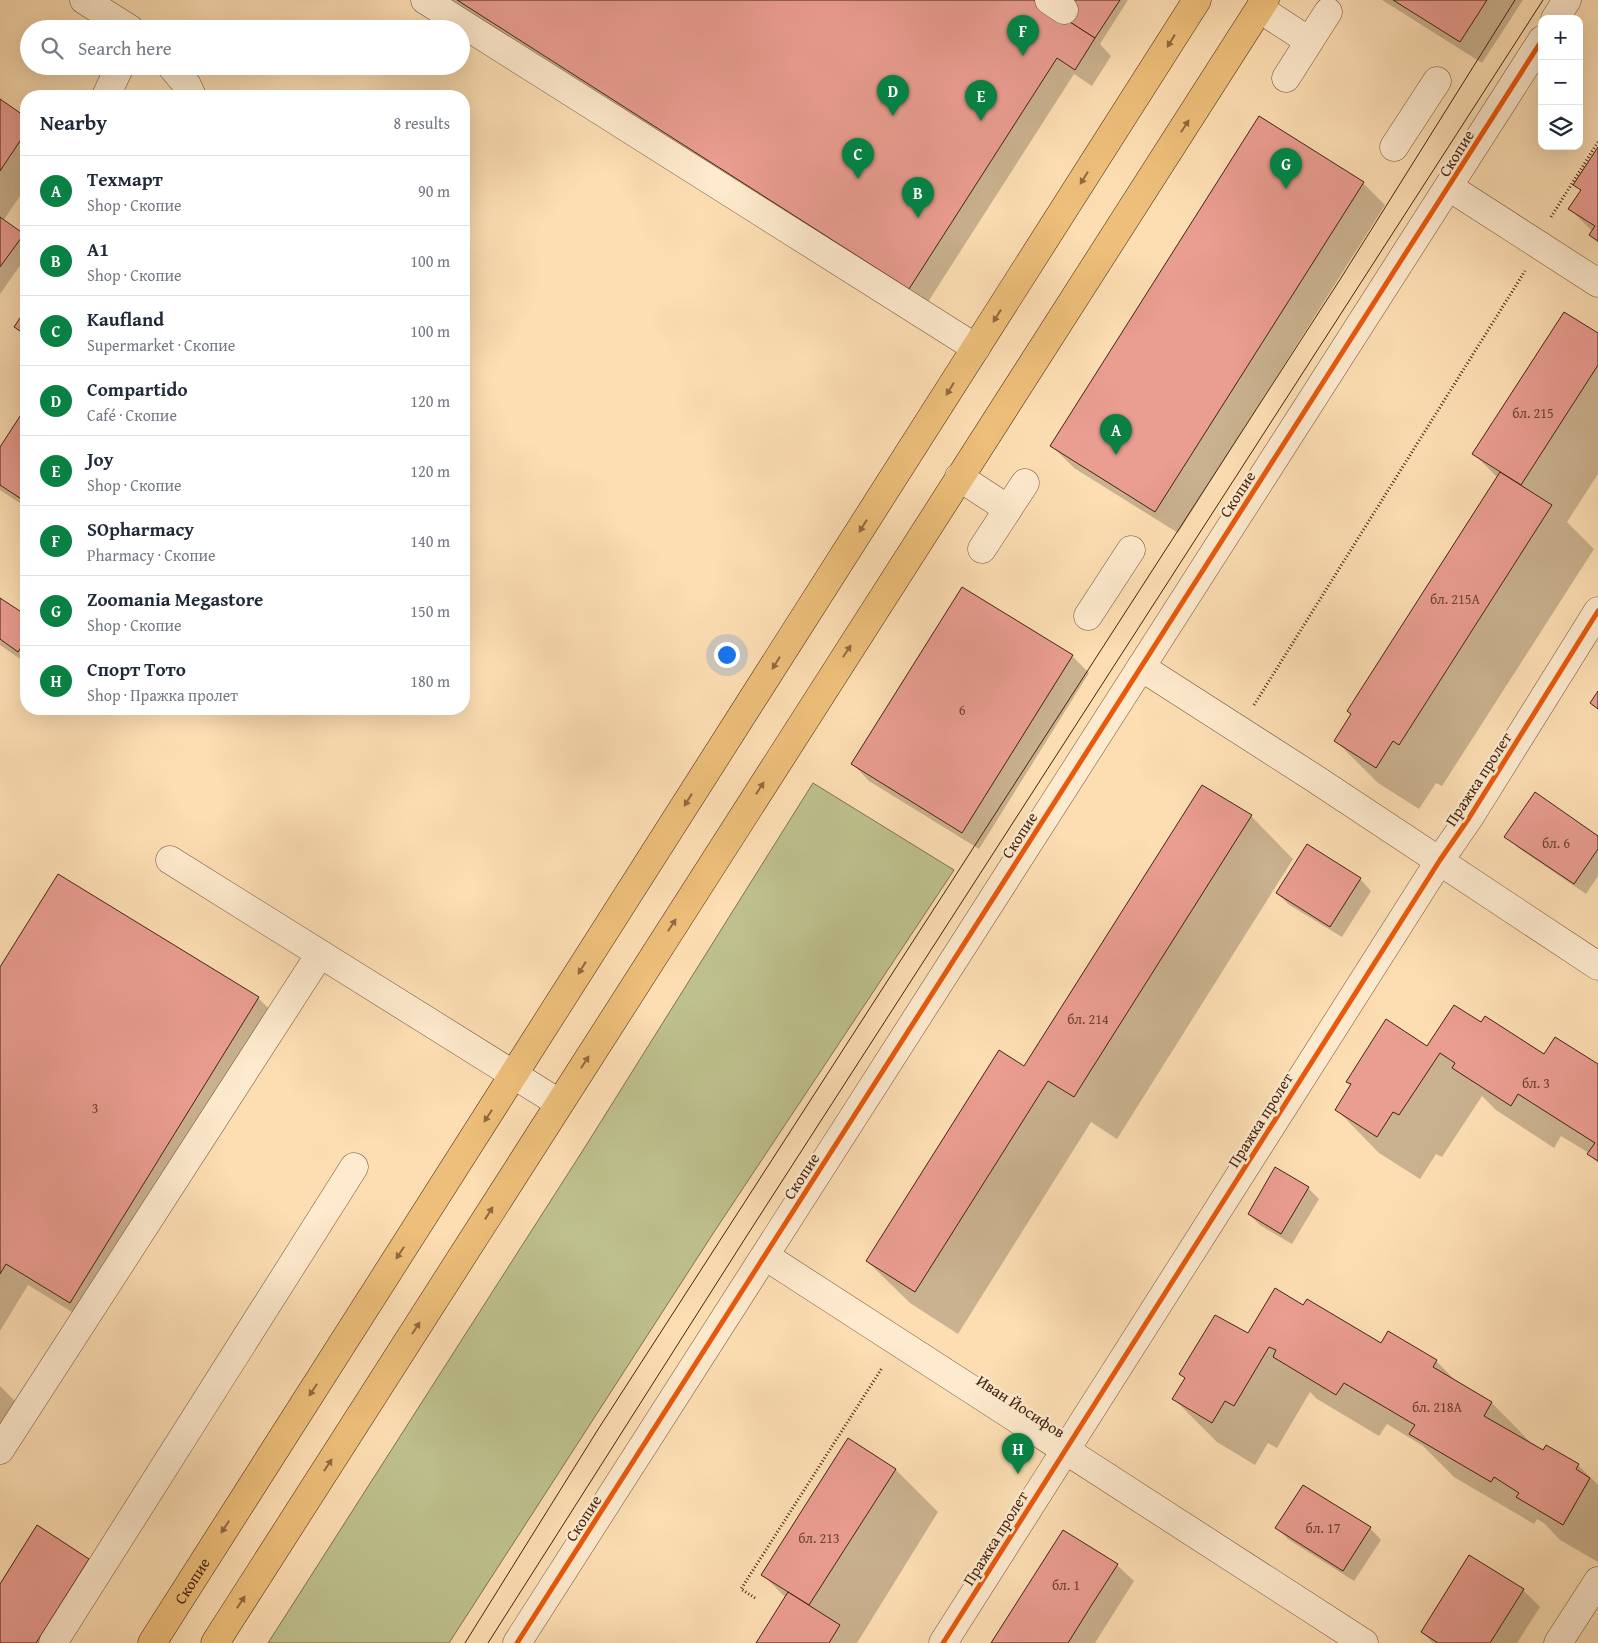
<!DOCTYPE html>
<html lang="en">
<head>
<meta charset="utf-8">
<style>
  :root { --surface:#fff; --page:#f2f2f3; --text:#1f2937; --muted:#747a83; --line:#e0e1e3; --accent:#0b8043 }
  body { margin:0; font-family:"Gentium Book Plus",serif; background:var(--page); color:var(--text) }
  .controls { position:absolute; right:15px; top:15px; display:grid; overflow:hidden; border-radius:10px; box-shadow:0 5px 20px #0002 }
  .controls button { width:45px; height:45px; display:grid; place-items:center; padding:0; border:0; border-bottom:1px solid var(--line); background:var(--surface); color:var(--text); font:25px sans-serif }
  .you { position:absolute; left:726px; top:654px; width:18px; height:18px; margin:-12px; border:4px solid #fff; border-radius:50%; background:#1a73e8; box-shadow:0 0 0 8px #1a73e833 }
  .badge { display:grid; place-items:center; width:32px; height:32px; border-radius:50%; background:var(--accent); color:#fff; font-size:16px; font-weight:700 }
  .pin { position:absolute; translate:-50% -41px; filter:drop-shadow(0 1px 2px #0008) }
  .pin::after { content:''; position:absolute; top:26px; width:18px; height:15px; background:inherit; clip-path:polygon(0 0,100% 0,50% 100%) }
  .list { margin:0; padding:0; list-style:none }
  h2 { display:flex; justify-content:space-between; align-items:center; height:65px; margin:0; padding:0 20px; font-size:21px }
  h2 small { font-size:16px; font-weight:400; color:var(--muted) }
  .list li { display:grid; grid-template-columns:32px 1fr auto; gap:15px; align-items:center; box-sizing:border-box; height:70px; padding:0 20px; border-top:1px solid var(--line) }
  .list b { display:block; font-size:19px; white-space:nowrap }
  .list p { margin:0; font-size:16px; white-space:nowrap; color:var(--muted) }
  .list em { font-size:16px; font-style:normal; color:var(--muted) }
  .icon { flex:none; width:28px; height:28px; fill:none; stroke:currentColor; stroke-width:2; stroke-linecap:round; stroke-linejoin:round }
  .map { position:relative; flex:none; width:1598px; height:1643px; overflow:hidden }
  .search { position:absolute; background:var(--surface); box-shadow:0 5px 20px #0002; left:20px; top:20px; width:450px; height:55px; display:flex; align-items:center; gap:12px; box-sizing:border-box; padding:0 18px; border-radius:28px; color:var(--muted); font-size:19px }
  .panel { position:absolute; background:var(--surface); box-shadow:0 5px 20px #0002; left:20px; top:90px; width:450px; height:625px; border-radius:20px }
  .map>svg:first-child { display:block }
  .green { fill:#bec18e; stroke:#80724f }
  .shadow { fill:#0003 }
  .building { fill:#ea9d91; stroke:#432310 }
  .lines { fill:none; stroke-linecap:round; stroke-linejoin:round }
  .minor-casing { stroke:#725239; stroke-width:29 }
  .major-casing { stroke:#432310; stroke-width:29 }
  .path { stroke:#432310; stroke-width:3; stroke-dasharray:1 2.5; stroke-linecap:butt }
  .minor { stroke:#feeace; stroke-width:28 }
  .major { stroke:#eebf7a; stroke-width:28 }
  .tram { stroke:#432310; stroke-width:1 }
  .cycleway-casing { stroke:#feeace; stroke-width:8 }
  .cycleway { stroke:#e8590c; stroke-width:5 }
  .oneway { fill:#906940 }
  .labels { text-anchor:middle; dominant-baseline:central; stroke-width:5; stroke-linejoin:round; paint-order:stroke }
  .number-label { font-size:14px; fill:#6d4230 }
  .street-label { font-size:16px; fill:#432310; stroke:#feeace }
</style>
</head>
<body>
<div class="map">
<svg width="1598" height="1643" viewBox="0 0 1598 1643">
  <rect width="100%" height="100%" fill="#fddeb3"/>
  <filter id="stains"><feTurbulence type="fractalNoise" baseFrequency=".004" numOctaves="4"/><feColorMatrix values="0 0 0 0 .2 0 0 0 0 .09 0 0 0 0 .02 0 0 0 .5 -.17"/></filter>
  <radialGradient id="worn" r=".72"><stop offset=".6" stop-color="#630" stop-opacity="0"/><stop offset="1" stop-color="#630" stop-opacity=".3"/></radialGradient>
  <path class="green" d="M 813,783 L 954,870 L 714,1232 L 449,1643 L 268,1643 L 585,1147 Z"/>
  <g class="shadow">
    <path d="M 450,0 L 1128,0 L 1100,44 L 1111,56 L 1092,86 L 1074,74 L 926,305 Z"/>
    <path d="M 1382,0 L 1523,0 L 1482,63 Z"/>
    <path d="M 0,101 L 26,118 L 26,187 L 3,221 L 26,238 L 26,257 L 0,294 Z"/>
    <path d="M 1598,149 L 1598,243 L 1590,235 L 1592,231 L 1570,209 L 1581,191 L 1575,185 Z"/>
    <path d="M 1363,183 L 1385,205 L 1178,533 L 1074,468 L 1052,446 Z"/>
    <path d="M 1598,335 L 1598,474 L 1567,522 L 1594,549 L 1442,786 L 1436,783 L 1419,809 L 1378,783 L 1335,740 L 1498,478 L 1474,454 Z"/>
    <path d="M 26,409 L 26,507 L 0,490 L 0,449 Z"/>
    <path d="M 0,599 L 26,617 L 26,663 L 0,645 Z"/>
    <path d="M 1072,656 L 1089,673 L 979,849 L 869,781 L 853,764 Z"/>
    <path d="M 1251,816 L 1293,859 L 1117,1139 L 1091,1122 L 958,1334 L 910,1303 L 867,1261 L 1024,1067 Z"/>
    <path d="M 1506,836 L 1598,837 L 1598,876 L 1586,894 L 1517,847 Z"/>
    <path d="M 58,876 L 258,998 L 281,1020 L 93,1325 L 28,1285 L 0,1331 L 0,970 Z"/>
    <path d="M 1360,879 L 1371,891 L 1342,937 L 1288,904 L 1277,893 Z"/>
    <path d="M 1482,1024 L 1544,1055 L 1598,1066 L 1598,1163 L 1589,1153 L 1561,1136 L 1554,1148 L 1496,1110 L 1482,1096 L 1442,1157 L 1436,1154 L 1420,1179 L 1379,1153 L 1337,1110 L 1352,1086 L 1348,1081 Z"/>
    <path d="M 1308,1188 L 1319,1199 L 1292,1244 L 1260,1225 L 1249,1214 Z"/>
    <path d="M 1304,1307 L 1381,1344 L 1436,1361 L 1459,1384 L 1492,1403 L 1534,1446 L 1578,1465 L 1598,1485 L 1598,1562 L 1560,1540 L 1545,1524 L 1537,1519 L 1534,1524 L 1454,1477 L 1423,1446 L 1387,1424 L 1379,1436 L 1317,1399 L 1310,1392 L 1277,1448 L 1268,1443 L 1255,1465 L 1217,1442 L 1174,1399 L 1248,1335 Z"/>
    <path d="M 0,1386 L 21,1407 L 0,1442 Z"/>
    <path d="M 849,1440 L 896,1470 L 938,1512 L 857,1643 L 757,1643 L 786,1598 L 763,1575 Z"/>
    <path d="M 1277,1528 L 1370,1528 L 1381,1540 L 1354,1581 L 1288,1539 Z"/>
    <path d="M 88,1559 L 105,1576 L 63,1643 L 0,1643 L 0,1586 Z"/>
    <path d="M 1117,1565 L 1134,1581 L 1095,1643 L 992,1643 Z"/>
    <path d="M 1523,1590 L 1540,1607 L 1517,1643 L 1433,1643 L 1422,1632 Z"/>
  </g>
  <g class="building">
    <path d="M 457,0 L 1036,0 L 1095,38 L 1075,70 L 1057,58 L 909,289 Z"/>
    <path d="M 1036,0 L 1120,0 L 1095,38 Z"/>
    <path d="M 1393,0 L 1487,0 L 1460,42 Z"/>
    <path d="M 0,99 L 26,117 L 26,132 L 0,171 Z"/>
    <path d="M 1259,116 L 1364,182 L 1155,512 L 1050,446 Z"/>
    <path d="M 1598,147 L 1598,241 L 1589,235 L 1595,226 L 1568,209 L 1581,190 L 1573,185 Z"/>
    <path d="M 0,217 L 24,234 L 0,267 Z"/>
    <path d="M 26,309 L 26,335 L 14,327 Z"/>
    <path d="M 1564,312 L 1598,333 L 1598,365 L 1521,485 L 1472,454 Z"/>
    <path d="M 26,407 L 26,502 L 0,485 L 0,447 Z"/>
    <path d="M 1500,472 L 1552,505 L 1399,745 L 1393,741 L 1376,768 L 1334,741 L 1351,714 L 1347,711 Z"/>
    <path d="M 962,587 L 1073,655 L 962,833 L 851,764 Z"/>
    <path d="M 0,598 L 26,615 L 26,640 L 18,652 L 0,639 Z"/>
    <path d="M 1598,691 L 1598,709 L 1590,703 Z"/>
    <path d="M 1202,785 L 1252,815 L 1074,1097 L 1048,1081 L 915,1292 L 866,1261 L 999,1050 L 1024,1066 Z"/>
    <path d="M 1535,792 L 1598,836 L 1598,849 L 1574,884 L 1504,837 Z"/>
    <path d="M 1307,844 L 1361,878 L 1330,927 L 1276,893 Z"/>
    <path d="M 58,874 L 259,997 L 70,1303 L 6,1264 L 0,1274 L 0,967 Z"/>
    <path d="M 1454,1005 L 1481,1022 L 1485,1016 L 1544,1054 L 1555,1037 L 1598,1064 L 1598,1161 L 1587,1154 L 1595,1143 L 1518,1094 L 1511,1106 L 1452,1068 L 1455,1063 L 1440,1053 L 1399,1115 L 1393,1112 L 1377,1137 L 1335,1110 L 1351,1084 L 1346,1082 L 1386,1019 L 1427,1046 Z"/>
    <path d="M 1275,1167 L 1309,1187 L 1281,1234 L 1248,1214 Z"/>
    <path d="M 1275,1288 L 1303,1305 L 1307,1299 L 1381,1343 L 1388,1331 L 1437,1360 L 1433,1367 L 1492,1402 L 1484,1416 L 1543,1450 L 1546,1445 L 1579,1464 L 1576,1469 L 1590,1478 L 1563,1525 L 1516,1497 L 1519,1493 L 1494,1477 L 1491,1482 L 1409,1434 L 1415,1425 L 1344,1383 L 1336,1395 L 1273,1357 L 1276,1350 L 1269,1347 L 1234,1406 L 1225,1401 L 1212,1423 L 1172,1399 L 1185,1378 L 1179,1374 L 1215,1315 L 1248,1333 Z"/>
    <path d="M 848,1438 L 896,1469 L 809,1605 L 761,1575 Z"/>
    <path d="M 1303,1485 L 1371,1527 L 1343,1571 L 1275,1528 Z"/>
    <path d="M 37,1525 L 89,1559 L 36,1643 L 0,1643 L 0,1584 Z"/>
    <path d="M 1063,1530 L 1118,1564 L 1091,1606 L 1068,1643 L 991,1643 Z"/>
    <path d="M 1469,1555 L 1524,1589 L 1490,1643 L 1438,1643 L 1421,1632 Z"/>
    <path d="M 788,1592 L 840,1625 L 829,1643 L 756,1643 Z"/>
  </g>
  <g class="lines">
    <defs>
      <g id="minor">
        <path d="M 84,0 L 130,29"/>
        <path d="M 425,0 L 976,348"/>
        <path d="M 1049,0 L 1064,10"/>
        <path d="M 1260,9 L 1309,41"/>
        <path d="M 1555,19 L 1567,0"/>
        <path d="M 171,66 L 187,85 L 192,96"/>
        <path d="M 1286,78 L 1328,12"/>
        <path d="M 106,96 L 120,66"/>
        <path d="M 1394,147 L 1437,81"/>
        <path d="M 1449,187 L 1598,283"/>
        <path d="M 959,477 L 1008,509"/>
        <path d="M 982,549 L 1025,483"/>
        <path d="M 1088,616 L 1131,550"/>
        <path d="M 1141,667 L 1314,778 L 1598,966"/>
        <path d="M 170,860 L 559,1103"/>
        <path d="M 765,1256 L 1364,1643"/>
        <path d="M 0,1450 L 320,954"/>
        <path d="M 53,1643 L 354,1167"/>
        <path d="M 517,1643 L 1542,40"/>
        <path d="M 943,1643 L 1440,860 L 1469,818 L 1598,611"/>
        <path d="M 1558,1643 L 1598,1581"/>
      </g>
      <g id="major">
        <path id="s1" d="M 152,1643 L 1197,0"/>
        <path d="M 215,1643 L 1265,0"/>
      </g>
    </defs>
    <use href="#minor" class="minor-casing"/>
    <use href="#major" class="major-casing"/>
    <g class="path">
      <path d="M 1551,217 L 1598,142"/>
      <path d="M 1254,705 L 1525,271"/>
      <path d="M 755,1598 L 741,1589 L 882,1368"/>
    </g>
    <use href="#minor" class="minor"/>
    <use href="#major" class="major"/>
    <g class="tram">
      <path d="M 465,1643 L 597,1431 L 1341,278 L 1515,0"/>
      <path d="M 488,1643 L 746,1237 L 1543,0"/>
    </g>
    <defs>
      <g id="cycleway">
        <path d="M 517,1643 L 1542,40"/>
        <path d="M 943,1643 L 1440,860 L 1469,818 L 1598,611"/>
      </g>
    </defs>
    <use href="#cycleway" class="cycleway-casing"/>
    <use href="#cycleway" class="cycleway"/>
  </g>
  <defs><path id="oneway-solid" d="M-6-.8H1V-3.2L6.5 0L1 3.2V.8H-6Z" transform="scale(1.25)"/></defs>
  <g class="oneway">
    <use href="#oneway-solid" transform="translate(1171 41) rotate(122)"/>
    <use href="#oneway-solid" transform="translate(1185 126) rotate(-57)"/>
    <use href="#oneway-solid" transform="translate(1084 178) rotate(122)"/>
    <use href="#oneway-solid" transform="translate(997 316) rotate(122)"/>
    <use href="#oneway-solid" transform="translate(950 389) rotate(122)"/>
    <use href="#oneway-solid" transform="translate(863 526) rotate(122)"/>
    <use href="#oneway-solid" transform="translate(847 651) rotate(-57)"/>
    <use href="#oneway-solid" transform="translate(776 663) rotate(122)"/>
    <use href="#oneway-solid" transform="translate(760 788) rotate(-57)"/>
    <use href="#oneway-solid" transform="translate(688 800) rotate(122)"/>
    <use href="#oneway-solid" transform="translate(672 925) rotate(-57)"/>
    <use href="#oneway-solid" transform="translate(582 968) rotate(122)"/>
    <use href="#oneway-solid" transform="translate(585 1062) rotate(-57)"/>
    <use href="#oneway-solid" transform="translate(488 1116) rotate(123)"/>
    <use href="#oneway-solid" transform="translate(489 1213) rotate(-58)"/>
    <use href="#oneway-solid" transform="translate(400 1253) rotate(123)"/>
    <use href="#oneway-solid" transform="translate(416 1328) rotate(-57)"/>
    <use href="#oneway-solid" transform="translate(313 1390) rotate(123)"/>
    <use href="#oneway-solid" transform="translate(328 1465) rotate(-57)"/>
    <use href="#oneway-solid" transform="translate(225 1527) rotate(123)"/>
    <use href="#oneway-solid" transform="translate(241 1602) rotate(-57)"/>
  </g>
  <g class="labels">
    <g class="number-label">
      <text x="1533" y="413">бл. 215</text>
      <text x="1455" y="599">бл. 215А</text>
      <text x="962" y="710">6</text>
      <text x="1556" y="843">бл. 6</text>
      <text x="1088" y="1019">бл. 214</text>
      <text x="1536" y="1083">бл. 3</text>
      <text x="95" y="1108">3</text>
      <text x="1437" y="1407">бл. 218А</text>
      <text x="1323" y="1528">бл. 17</text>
      <text x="819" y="1538">бл. 213</text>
      <text x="1066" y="1585">бл. 1</text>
    </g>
    <g class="street-label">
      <text transform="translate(1456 153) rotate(-58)">Скопие</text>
      <text transform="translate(1237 494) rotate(-57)">Скопие</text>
      <text transform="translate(1478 779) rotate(-57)">Пражка пролет</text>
      <text transform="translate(1019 835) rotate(-57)">Скопие</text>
      <text transform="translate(1260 1120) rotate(-58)">Пражка пролет</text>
      <text transform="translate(801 1176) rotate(-57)">Скопие</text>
      <text transform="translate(1021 1406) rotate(33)">Иван Йосифов</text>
      <text transform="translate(583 1518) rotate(-57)">Скопие</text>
      <text transform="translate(995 1538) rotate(-58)">Пражка пролет</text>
      <text stroke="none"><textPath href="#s1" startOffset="74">Скопие</textPath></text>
    </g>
  </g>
  <rect width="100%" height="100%" filter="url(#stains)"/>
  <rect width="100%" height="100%" fill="url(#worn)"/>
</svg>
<div class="controls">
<button>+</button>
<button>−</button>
<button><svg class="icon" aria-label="layers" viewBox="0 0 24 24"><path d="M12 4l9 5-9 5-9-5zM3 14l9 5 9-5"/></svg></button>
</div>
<div class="you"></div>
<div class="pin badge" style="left:1116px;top:455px">A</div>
<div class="pin badge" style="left:918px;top:218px">B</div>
<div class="pin badge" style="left:858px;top:179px">C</div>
<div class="pin badge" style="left:893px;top:116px">D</div>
<div class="pin badge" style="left:981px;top:121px">E</div>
<div class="pin badge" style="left:1023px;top:56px">F</div>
<div class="pin badge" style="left:1286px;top:189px">G</div>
<div class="pin badge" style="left:1018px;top:1474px">H</div>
<div class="search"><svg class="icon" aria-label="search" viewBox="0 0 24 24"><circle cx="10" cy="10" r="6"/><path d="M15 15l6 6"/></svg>Search here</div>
<section class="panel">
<h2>Nearby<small>8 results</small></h2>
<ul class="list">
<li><span class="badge">A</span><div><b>Техмарт</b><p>Shop · Скопие</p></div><em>90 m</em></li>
<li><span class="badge">B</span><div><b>A1</b><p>Shop · Скопие</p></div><em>100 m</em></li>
<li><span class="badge">C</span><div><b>Kaufland</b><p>Supermarket · Скопие</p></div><em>100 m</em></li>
<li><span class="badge">D</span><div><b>Compartido</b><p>Café · Скопие</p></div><em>120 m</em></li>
<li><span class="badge">E</span><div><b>Joy</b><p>Shop · Скопие</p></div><em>120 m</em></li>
<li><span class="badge">F</span><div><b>SOpharmacy</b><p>Pharmacy · Скопие</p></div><em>140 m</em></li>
<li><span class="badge">G</span><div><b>Zoomania Megastore</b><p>Shop · Скопие</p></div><em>150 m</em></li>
<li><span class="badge">H</span><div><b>Спорт Тото</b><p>Shop · Пражка пролет</p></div><em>180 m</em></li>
</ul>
</section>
</div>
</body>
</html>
